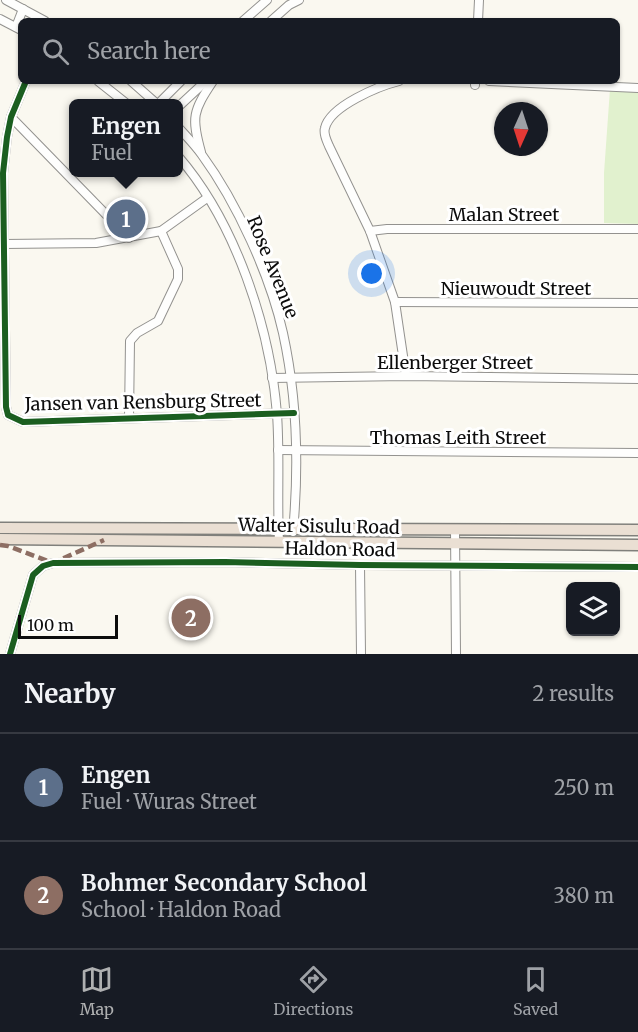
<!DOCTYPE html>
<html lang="en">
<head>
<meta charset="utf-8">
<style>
  :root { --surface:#171b24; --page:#242831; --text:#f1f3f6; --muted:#9ea1a6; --line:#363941; --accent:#afb0b1 }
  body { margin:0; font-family:Merriweather,serif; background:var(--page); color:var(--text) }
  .controls { position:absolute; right:18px; bottom:18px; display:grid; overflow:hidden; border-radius:9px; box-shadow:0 2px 4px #0004 }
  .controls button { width:54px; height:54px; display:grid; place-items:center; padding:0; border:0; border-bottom:2px solid var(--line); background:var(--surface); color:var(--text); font:30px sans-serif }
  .compass { position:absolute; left:494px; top:102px; width:54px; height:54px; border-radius:50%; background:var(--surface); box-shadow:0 2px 4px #0004; rotate:183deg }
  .scale { position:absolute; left:18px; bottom:15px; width:100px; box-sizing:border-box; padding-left:6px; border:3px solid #0c0c0c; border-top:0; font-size:16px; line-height:21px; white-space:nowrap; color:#0c0c0c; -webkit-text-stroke:4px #fff; paint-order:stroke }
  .you { position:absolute; left:372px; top:274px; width:21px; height:21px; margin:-15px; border:4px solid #fff; border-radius:50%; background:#1a73e8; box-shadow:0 0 0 9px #1a73e833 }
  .badge { display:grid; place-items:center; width:39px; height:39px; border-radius:50%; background:var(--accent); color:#fff; font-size:20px; font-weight:700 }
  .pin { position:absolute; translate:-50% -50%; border:3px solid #fff; box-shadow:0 2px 6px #0006 }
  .popup { position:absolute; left:69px; top:99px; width:114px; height:78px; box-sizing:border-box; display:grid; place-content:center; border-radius:9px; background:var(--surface); filter:drop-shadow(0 2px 4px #0005); font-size:20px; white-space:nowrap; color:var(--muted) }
  .popup b { font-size:22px; color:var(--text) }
  .popup::after { content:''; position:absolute; left:50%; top:100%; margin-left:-12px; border:12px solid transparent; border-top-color:var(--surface) }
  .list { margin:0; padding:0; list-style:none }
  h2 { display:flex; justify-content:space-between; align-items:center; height:78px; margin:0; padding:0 24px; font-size:26px }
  h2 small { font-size:20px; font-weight:400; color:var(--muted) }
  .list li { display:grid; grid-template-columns:39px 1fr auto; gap:18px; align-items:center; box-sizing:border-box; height:108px; padding:0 24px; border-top:2px solid var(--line) }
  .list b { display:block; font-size:22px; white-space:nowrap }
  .list p { margin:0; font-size:20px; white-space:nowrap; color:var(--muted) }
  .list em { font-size:20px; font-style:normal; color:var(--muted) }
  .icon { flex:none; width:33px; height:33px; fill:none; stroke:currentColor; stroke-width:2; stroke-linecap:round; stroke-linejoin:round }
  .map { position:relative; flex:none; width:638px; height:654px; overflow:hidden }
  .search { position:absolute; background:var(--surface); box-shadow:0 2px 4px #0004; left:18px; right:18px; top:18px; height:66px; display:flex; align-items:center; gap:15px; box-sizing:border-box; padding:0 21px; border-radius:9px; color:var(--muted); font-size:22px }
  .sheet { height:294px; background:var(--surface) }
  nav { display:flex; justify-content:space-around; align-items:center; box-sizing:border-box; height:84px; border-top:2px solid var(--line); background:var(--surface); font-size:16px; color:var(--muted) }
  nav a { display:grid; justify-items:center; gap:3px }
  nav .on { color:var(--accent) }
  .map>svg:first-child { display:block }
  .green { fill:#e1f1ce }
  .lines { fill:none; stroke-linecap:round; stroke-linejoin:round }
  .minor-casing { stroke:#93928f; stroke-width:10 }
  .highway-casing { stroke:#80807c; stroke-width:13 }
  .minor { stroke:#fefefd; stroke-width:8 }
  .highway { stroke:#eadfd3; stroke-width:10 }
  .quiet { stroke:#8d6e63; stroke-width:4.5; stroke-dasharray:9 4.5; stroke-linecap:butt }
  .cycleway-casing { stroke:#fff; stroke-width:10 }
  .cycleway { stroke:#1b5e20; stroke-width:6 }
  .labels { text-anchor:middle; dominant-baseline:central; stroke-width:6; stroke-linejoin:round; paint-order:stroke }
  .street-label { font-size:18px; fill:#0c0c0c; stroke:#fff }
</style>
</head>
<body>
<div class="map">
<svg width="638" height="654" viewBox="0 0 638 654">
  <rect width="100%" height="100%" fill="#faf8f0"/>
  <path class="green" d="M 610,89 L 638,89 L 638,224 L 604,223 L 604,173 Z"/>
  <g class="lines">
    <defs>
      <g id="minor">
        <path d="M 6,0 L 45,21"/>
        <path d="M 0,19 L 21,30"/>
        <path d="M 243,21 L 267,0"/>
        <path d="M 271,21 L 289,5 L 299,0"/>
        <path d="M 478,21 L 479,0"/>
        <path d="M 16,27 L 23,9"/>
        <path d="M 26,81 L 11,117 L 7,137 L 3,173 L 6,407 L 8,415 L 23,422 L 294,413"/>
        <path d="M 98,81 L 127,104"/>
        <path d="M 131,81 L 157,104"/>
        <path d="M 399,81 C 379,86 330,106 325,128 C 323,134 327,141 329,146 L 370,231 L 395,302 L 406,376"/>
        <path d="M 489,81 L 638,88"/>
        <path d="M 475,85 L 475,81"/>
        <path d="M 158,104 L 181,81"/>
        <path d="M 178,107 L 206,81"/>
        <path d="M 11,117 L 129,238"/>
        <path d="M 178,127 C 186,136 195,145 202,155 C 237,203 270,275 283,333 C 297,397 299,466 293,532"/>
        <path d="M 201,152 C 191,117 193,111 213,81"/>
        <path d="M 178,156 C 236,223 270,327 277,414 C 280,456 277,499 279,542"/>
        <path d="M 370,231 L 387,229 L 638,229"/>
        <path d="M 4,244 L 96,243 L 161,231 L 207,198"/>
        <path d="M 395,302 L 638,303"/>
        <path d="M 272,378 L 406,376 L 638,379"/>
        <path d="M 129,418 L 130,341 L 137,333 L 158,321 L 178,279 L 178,269 L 161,231"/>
        <path d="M 278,450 L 638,453"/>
        <path d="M 455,529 L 456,654"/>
        <path d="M 360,565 L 361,654"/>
        <path d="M 10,654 L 33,575 L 43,566 L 53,563 L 225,562 L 360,565 L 638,567"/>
      </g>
      <g id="highway">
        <path d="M 0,528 L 638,530"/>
        <path d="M 0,539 L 638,545"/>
      </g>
    </defs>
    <use href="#minor" class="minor-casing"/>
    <use href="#highway" class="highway-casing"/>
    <use href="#minor" class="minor"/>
    <use href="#highway" class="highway"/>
    <path class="quiet" d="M 0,545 L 8,546 L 53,563 L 104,540"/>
    <defs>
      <g id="cycleway">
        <path d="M 26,81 L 11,117 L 7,137 L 3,173 L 6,407 L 8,415 L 23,422 L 294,413"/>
        <path d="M 10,654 L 33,575 L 43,566 L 53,563 L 225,562 L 360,565 L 638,567"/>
      </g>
    </defs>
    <use href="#cycleway" class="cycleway-casing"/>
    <use href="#cycleway" class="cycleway"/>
  </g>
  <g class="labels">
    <g class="street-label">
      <text x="504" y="214">Malan Street</text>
      <text transform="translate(273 267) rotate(68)">Rose Avenue</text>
      <text x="516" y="288">Nieuwoudt Street</text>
      <text x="455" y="362">Ellenberger Street</text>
      <text transform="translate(143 402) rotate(-1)">Jansen van Rensburg Street</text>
      <text x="458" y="437">Thomas Leith Street</text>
      <text transform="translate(319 526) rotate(1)">Walter Sisulu Road</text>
      <text transform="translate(340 549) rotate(1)">Haldon Road</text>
    </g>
  </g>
</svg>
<div class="controls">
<button><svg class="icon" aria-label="layers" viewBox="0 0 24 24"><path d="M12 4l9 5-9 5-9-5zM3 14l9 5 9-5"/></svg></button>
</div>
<svg class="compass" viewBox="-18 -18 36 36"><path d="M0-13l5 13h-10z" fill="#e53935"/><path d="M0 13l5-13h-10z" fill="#9ea1a6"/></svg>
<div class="scale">100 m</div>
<div class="you"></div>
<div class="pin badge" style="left:126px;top:219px;background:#5c6f8a">1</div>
<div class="popup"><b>Engen</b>Fuel</div>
<div class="pin badge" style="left:191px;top:618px;background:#8d6e63">2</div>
<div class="search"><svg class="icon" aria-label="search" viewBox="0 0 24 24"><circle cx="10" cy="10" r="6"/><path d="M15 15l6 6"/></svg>Search here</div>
</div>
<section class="sheet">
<h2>Nearby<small>2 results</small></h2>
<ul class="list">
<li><span class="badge" style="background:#5c6f8a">1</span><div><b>Engen</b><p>Fuel · Wuras Street</p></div><em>250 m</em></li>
<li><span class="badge" style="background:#8d6e63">2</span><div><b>Bohmer Secondary School</b><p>School · Haldon Road</p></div><em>380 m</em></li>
</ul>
</section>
<nav>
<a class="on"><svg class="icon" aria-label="map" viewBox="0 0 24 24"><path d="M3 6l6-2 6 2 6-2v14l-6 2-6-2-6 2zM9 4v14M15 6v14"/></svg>Map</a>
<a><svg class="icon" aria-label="directions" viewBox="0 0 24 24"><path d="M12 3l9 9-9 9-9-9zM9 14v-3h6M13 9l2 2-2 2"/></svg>Directions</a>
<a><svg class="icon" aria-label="saved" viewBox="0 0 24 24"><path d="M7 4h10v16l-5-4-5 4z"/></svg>Saved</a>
</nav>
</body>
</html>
